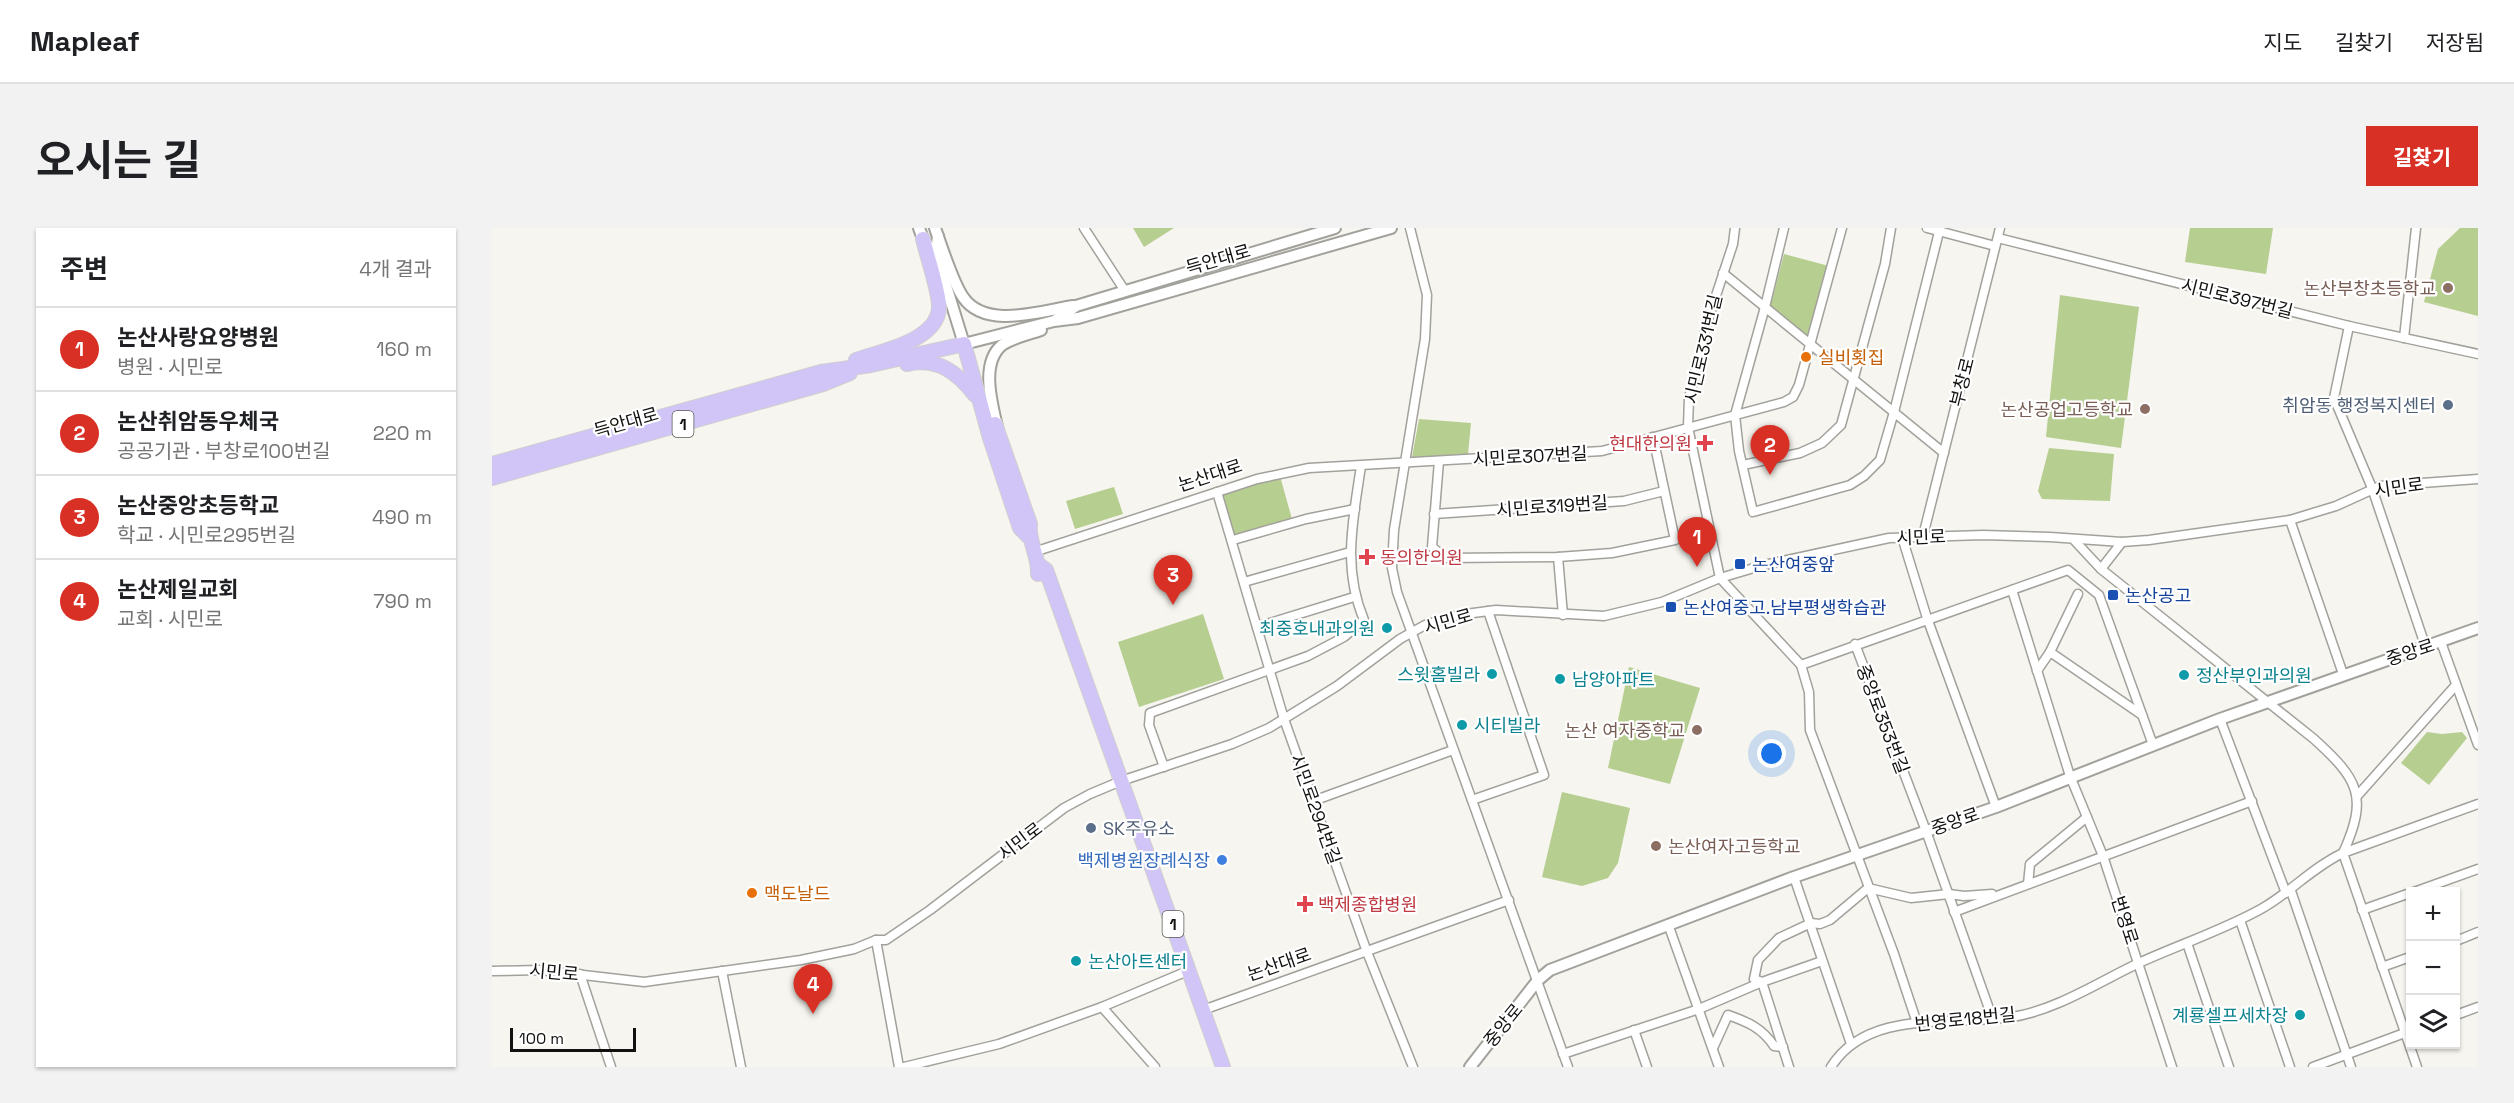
<!DOCTYPE html>
<html lang="ko">
<head>
<meta charset="utf-8">
<style>
  :root { --surface:#fff; --page:#f2f2f2; --text:#202124; --muted:#757577; --line:#e0e0e0; --accent:#d93025 }
  body { margin:0; font-family:"Space Grotesk","Noto Sans KR",sans-serif; background:var(--page); color:var(--text) }
  .controls { position:absolute; right:18px; bottom:18px; display:grid; overflow:hidden; border-radius:0px; box-shadow:0 2px 4px #0004 }
  .controls button { width:54px; height:54px; display:grid; place-items:center; padding:0; border:0; border-bottom:2px solid var(--line); background:var(--surface); color:var(--text); font:30px sans-serif }
  .scale { position:absolute; left:18px; bottom:15px; width:126px; box-sizing:border-box; padding-left:6px; border:3px solid #12110f; border-top:0; font-size:16px; line-height:21px; white-space:nowrap; color:#12110f; -webkit-text-stroke:4px #fff; paint-order:stroke }
  .you { position:absolute; left:1280px; top:526px; width:21px; height:21px; margin:-15px; border:4px solid #fff; border-radius:50%; background:#1a73e8; box-shadow:0 0 0 9px #1a73e833 }
  .badge { display:grid; place-items:center; width:39px; height:39px; border-radius:50%; background:var(--accent); color:#fff; font-size:20px; font-weight:700 }
  .pin { position:absolute; translate:-50% -50px; filter:drop-shadow(0 2px 3px #0008) }
  .pin::after { content:''; position:absolute; top:32px; width:21px; height:18px; background:inherit; clip-path:polygon(0 0,100% 0,50% 100%) }
  .list { margin:0; padding:0; list-style:none }
  h2 { display:flex; justify-content:space-between; align-items:center; height:78px; margin:0; padding:0 24px; font-size:26px }
  h2 small { font-size:20px; font-weight:400; color:var(--muted) }
  .list li { display:grid; grid-template-columns:39px 1fr auto; gap:18px; align-items:center; box-sizing:border-box; height:84px; padding:0 24px; border-top:2px solid var(--line) }
  .list b { display:block; font-size:22px; white-space:nowrap }
  .list p { margin:0; font-size:20px; white-space:nowrap; color:var(--muted) }
  .list em { font-size:20px; font-style:normal; color:var(--muted) }
  .icon { flex:none; width:33px; height:33px; fill:none; stroke:currentColor; stroke-width:2; stroke-linecap:round; stroke-linejoin:round }
  .map { position:relative; flex:none; width:1986px; height:839px; overflow:hidden; border-radius:0px }
  header { display:flex; align-items:center; gap:36px; box-sizing:border-box; height:84px; padding:0 30px; background:var(--surface); border-bottom:2px solid var(--line) }
  header strong { font-size:28px }
  nav { display:flex; gap:33px; margin-inline-start:auto; font-size:21px }
  .intro { display:flex; align-items:center; justify-content:space-between; box-sizing:border-box; height:144px; padding:0 36px }
  h1 { margin:0; font-size:42px }
  .button { padding:15px 27px; border-radius:0px; background:var(--accent); color:#fff; font-size:21px; font-weight:700 }
  main { display:flex; gap:36px; padding:0 36px }
  aside { flex:1; background:var(--surface); border-radius:0px; box-shadow:0 2px 4px #0004 }
  .map>svg:first-child { display:block }
  .green { fill:#b7ce91 }
  .lines { fill:none; stroke-linecap:round; stroke-linejoin:round }
  .minor-casing { stroke:#a2a19b; stroke-width:11 }
  .tertiary-casing { stroke:#a2a19b; stroke-width:14 }
  .primary-casing { stroke:#d0cfcf; stroke-width:16 }
  .minor { stroke:#fff; stroke-width:8 }
  .tertiary { stroke:#fff; stroke-width:10 }
  .primary { stroke:#d1c5f7; stroke-width:14 }
  .education-dot { fill:#8d6e63; stroke:#fff; stroke-width:2 }
  .food-dot { fill:#e8710a; stroke:#fff; stroke-width:2 }
  .service-dot { fill:#5c6f8a; stroke:#fff; stroke-width:2 }
  .health-dot { fill:#e0444e; stroke:#fff; stroke-width:2 }
  .transit-dot { fill:#1a4fb4; stroke:#fff; stroke-width:2 }
  .culture-dot { fill:#0f9aa8; stroke:#fff; stroke-width:2 }
  .shop-dot { fill:#3f7fe0; stroke:#fff; stroke-width:2 }
  .labels { text-anchor:middle; dominant-baseline:central; stroke-width:4.5; stroke-linejoin:round; paint-order:stroke }
  .shield { fill:#fff; stroke:#595857; stroke-width:1.5 }
  .shield-label { font-size:16px; font-weight:bold; fill:#12110f }
  .street-label { font-size:18px; fill:#12110f; stroke:#fff }
  .education-label { font-size:18px; fill:#785e54; stroke:#fff; text-anchor:end }
  .food-label { font-size:18px; fill:#c56008; stroke:#fff; text-anchor:start }
  .service-label { font-size:18px; fill:#4e5e75; stroke:#fff; text-anchor:end }
  .health-label { font-size:18px; fill:#be3a42; stroke:#fff; text-anchor:start }
  .transit-label { font-size:18px; fill:#164399; stroke:#fff; text-anchor:start }
  .culture-label { font-size:18px; fill:#0d838f; stroke:#fff; text-anchor:start }
  .shop-label { font-size:18px; fill:#366cbe; stroke:#fff; text-anchor:end }
</style>
</head>
<body>
<header>
<strong>Mapleaf</strong>
<nav><a>지도</a><a>길찾기</a><a>저장됨</a></nav>
</header>
<div class="intro"><h1>오시는 길</h1><a class="button">길찾기</a></div>
<main>
<aside>
<h2>주변<small>4개 결과</small></h2>
<ul class="list">
<li><span class="badge">1</span><div><b>논산사랑요양병원</b><p>병원 · 시민로</p></div><em>160 m</em></li>
<li><span class="badge">2</span><div><b>논산취암동우체국</b><p>공공기관 · 부창로100번길</p></div><em>220 m</em></li>
<li><span class="badge">3</span><div><b>논산중앙초등학교</b><p>학교 · 시민로295번길</p></div><em>490 m</em></li>
<li><span class="badge">4</span><div><b>논산제일교회</b><p>교회 · 시민로</p></div><em>790 m</em></li>
</ul>
</aside>
<div class="map">
<svg width="1986" height="839" viewBox="0 0 1986 839">
  <rect width="100%" height="100%" fill="#f6f5ef"/>
  <g class="green">
    <path d="M 641,0 L 682,0 L 652,19 Z"/>
    <path d="M 1698,0 L 1781,0 L 1774,46 L 1693,34 Z"/>
    <path d="M 1968,0 L 1986,0 L 1986,88 L 1932,74 L 1946,21 Z"/>
    <path d="M 1292,26 L 1337,38 L 1317,110 L 1278,79 Z"/>
    <path d="M 1568,67 L 1647,79 L 1629,220 L 1554,209 Z"/>
    <path d="M 927,191 L 979,195 L 976,226 L 920,229 Z"/>
    <path d="M 1557,220 L 1622,226 L 1618,273 L 1550,271 L 1546,263 Z"/>
    <path d="M 788,248 L 800,291 L 742,308 L 729,266 Z"/>
    <path d="M 622,259 L 631,286 L 583,301 L 574,273 Z"/>
    <path d="M 711,386 L 732,451 L 647,479 L 626,414 Z"/>
    <path d="M 1137,439 L 1208,460 L 1178,556 L 1116,540 Z"/>
    <path d="M 1935,504 L 1950,506 L 1970,504 L 1975,510 L 1937,557 L 1909,535 Z"/>
    <path d="M 1070,564 L 1138,580 L 1126,635 L 1116,650 L 1090,658 L 1050,649 Z"/>
  </g>
  <g class="lines">
    <defs>
      <g id="minor">
        <path d="M 592,0 L 633,63"/>
        <path d="M 918,0 L 935,67 L 933,111 L 902,302 L 900,340 L 905,364 L 1076,839"/>
        <path d="M 1292,0 L 1273,79 L 1243,187 L 1247,223 L 1261,284 L 1358,257 L 1372,248 L 1388,232 L 1402,184 L 1448,0"/>
        <path d="M 1435,0 L 1503,18"/>
        <path d="M 1506,10 L 1857,98 L 1986,126"/>
        <path d="M 1231,45 L 1452,225"/>
        <path d="M 1857,98 L 1842,170 L 1880,260 L 1934,420"/>
        <path d="M 1912,110 L 1924,0"/>
        <path d="M 947,233 L 940,319 L 954,330 L 1066,329 L 1120,325 L 1183,312 L 1161,209"/>
        <path d="M 1251,237 L 1308,225 L 1330,215 L 1349,197 L 1393,36 L 1399,0"/>
        <path d="M 725,264 L 792,491 L 875,724 L 921,839"/>
        <path d="M 942,286 L 1132,273 L 1172,263"/>
        <path d="M 1798,292 L 1851,446"/>
        <path d="M 1431,308 L 1508,0"/>
        <path d="M 1410,309 L 1435,390 L 1504,579"/>
        <path d="M 741,312 L 814,291 L 863,281"/>
        <path d="M 1582,312 L 1609,341 L 1822,511 C 1866,551 1877,568 1851,625 L 1925,839"/>
        <path d="M 542,324 L 765,251 L 817,240 L 1110,223 L 1292,174 L 1301,169 L 1307,157 L 1350,0"/>
        <path d="M 1066,329 L 1071,387"/>
        <path d="M 1609,341 L 1630,314"/>
        <path d="M 1228,350 L 1309,437 L 1317,464 L 1318,502 L 1402,726 L 1425,795"/>
        <path d="M 1228,350 L 1196,199 L 1197,170 L 1214,98 L 1241,16 L 1243,0"/>
        <path d="M 752,354 L 858,324"/>
        <path d="M 1520,362 L 1578,548 L 1611,628 L 1680,839"/>
        <path d="M 765,399 L 862,369"/>
        <path d="M 1949,414 L 1986,517"/>
        <path d="M 1363,416 L 1434,603 L 1500,789"/>
        <path d="M 1558,424 L 1586,366"/>
        <path d="M 1309,437 L 1576,342 L 1607,367 L 1661,517"/>
        <path d="M 1545,443 L 1558,424 L 1650,487"/>
        <path d="M 1728,491 L 1794,665"/>
        <path d="M 672,539 L 657,497 L 658,485 L 816,428 L 852,409 L 872,392 C 850,340 861,292 869,238"/>
        <path d="M 1866,567 L 1964,457"/>
        <path d="M 980,572 L 1052,547 L 996,383"/>
        <path d="M 821,573 L 961,522"/>
        <path d="M 1302,649 L 1359,816"/>
        <path d="M 1536,656 L 1538,636 L 1595,589"/>
        <path d="M 1799,663 L 1859,839"/>
        <path d="M 1922,664 L 1986,641"/>
        <path d="M 1870,682 L 1918,665"/>
        <path d="M 1462,684 L 1760,573"/>
        <path d="M 1748,692 L 1798,839"/>
        <path d="M 1176,696 L 1227,839"/>
        <path d="M 384,712 L 407,839"/>
        <path d="M 1964,713 L 1986,704"/>
        <path d="M 1695,715 L 1737,839"/>
        <path d="M 1890,739 L 1918,729"/>
        <path d="M 0,743 L 48,742 L 152,754 L 309,732 L 362,721 L 384,712 L 394,712 L 438,682 L 572,580 L 598,566 L 629,553 L 740,516 L 777,500 L 845,458 L 908,411 L 933,397 L 966,387 L 1004,382 L 1112,388 L 1170,374 L 1228,350 L 1272,337 L 1397,310 L 1491,307 L 1558,309 L 1630,314 L 1657,312 L 1798,292 L 1844,278 L 1888,258 L 1986,251"/>
        <path d="M 230,743 L 249,839"/>
        <path d="M 88,746 L 119,839"/>
        <path d="M 1270,754 L 1262,751 L 1266,732 L 1287,710 L 1319,695 L 1328,696 L 1338,692 L 1376,660 L 1419,670 L 1457,666 L 1472,668 L 1500,666"/>
        <path d="M 1270,754 L 1297,839"/>
        <path d="M 610,779 L 663,839"/>
        <path d="M 711,782 L 1017,672"/>
        <path d="M 1964,787 L 1986,779"/>
        <path d="M 1142,802 L 1155,839"/>
        <path d="M 1221,820 L 1236,787 C 1256,794 1270,800 1282,818 L 1291,819"/>
        <path d="M 1071,826 L 1207,781 L 1270,754 L 1330,733"/>
        <path d="M 412,839 L 507,816 L 610,779 L 698,742"/>
        <path d="M 1339,839 C 1376,780 1462,798 1520,789 C 1565,782 1608,753 1649,734 C 1689,716 1731,702 1769,681 C 1799,664 1821,639 1851,625 L 1986,576"/>
        <path d="M 1821,839 L 1918,803"/>
      </g>
      <g id="tertiary">
        <path d="M 427,0 L 431,11 L 435,16"/>
        <path d="M 443,0 C 449,17 461,55 471,69 C 493,102 549,83 581,78"/>
        <path d="M 446,8 L 444,25 L 472,116 L 562,93 L 586,90 L 899,0"/>
        <path d="M 565,91 L 584,78 L 843,0"/>
        <path d="M 506,203 C 501,179 487,136 510,117 C 520,110 537,106 549,102"/>
        <path d="M 978,839 L 1046,752 L 1058,742 L 1302,649 L 1504,579 L 1728,491 L 1986,400"/>
      </g>
      <g id="primary">
        <path d="M 364,132 C 389,123 445,113 447,80 C 448,66 435,28 431,11"/>
        <path d="M 415,136 C 445,129 465,144 483,167"/>
        <path d="M 503,196 L 538,296 C 536,314 547,328 546,346"/>
        <path d="M 0,236 L 329,144 L 379,137 L 472,116 L 498,210 L 528,300 L 537,309"/>
        <path d="M 0,250 L 331,156 L 358,145"/>
        <path d="M 547,337 L 554,342 L 731,839"/>
      </g>
    </defs>
    <use href="#minor" class="minor-casing"/>
    <use href="#tertiary" class="tertiary-casing"/>
    <use href="#primary" class="primary-casing"/>
    <use href="#minor" class="minor"/>
    <use href="#tertiary" class="tertiary"/>
    <use href="#primary" class="primary"/>
  </g>
  <g class="education-dot">
    <circle cx="1956" cy="60" r="6"/>
    <circle cx="1653" cy="181" r="6"/>
    <circle cx="1205" cy="502" r="6"/>
    <circle cx="1164" cy="618" r="6"/>
  </g>
  <g class="food-dot">
    <circle cx="1314" cy="129" r="6"/>
    <circle cx="260" cy="665" r="6"/>
  </g>
  <g class="service-dot">
    <circle cx="1956" cy="177" r="6"/>
    <circle cx="599" cy="600" r="6"/>
  </g>
  <g class="health-dot">
    <path d="M1210 206h6v6h6v6h-6v6h-6v-6h-6v-6h6z"/>
    <path d="M872 320h6v6h6v6h-6v6h-6v-6h-6v-6h6z"/>
    <path d="M810 667h6v6h6v6h-6v6h-6v-6h-6v-6h6z"/>
  </g>
  <g class="transit-dot">
    <rect x="1242" y="330" width="12" height="12" rx="3"/>
    <rect x="1615" y="361" width="12" height="12" rx="3"/>
    <rect x="1173" y="373" width="12" height="12" rx="3"/>
  </g>
  <g class="culture-dot">
    <circle cx="895" cy="400" r="6"/>
    <circle cx="1000" cy="446" r="6"/>
    <circle cx="1692" cy="447" r="6"/>
    <circle cx="1068" cy="451" r="6"/>
    <circle cx="970" cy="497" r="6"/>
    <circle cx="584" cy="733" r="6"/>
    <circle cx="1808" cy="787" r="6"/>
  </g>
  <circle class="shop-dot" cx="730" cy="632" r="6"/>
  <g class="labels">
    <g class="shield">
      <rect x="180.5" y="183" width="21" height="26" rx="4.5"/>
      <rect x="670.5" y="683" width="21" height="26" rx="4.5"/>
    </g>
    <g class="shield-label">
      <text x="191" y="196">1</text>
      <text x="681" y="696">1</text>
    </g>
    <g class="street-label">
      <text transform="translate(726 31) rotate(-16)">득안대로</text>
      <text transform="translate(1745 70) rotate(14)">시민로397번길</text>
      <text transform="translate(1211 121) rotate(-77)">시민로331번길</text>
      <text transform="translate(1470 154) rotate(-76)">부창로</text>
      <text transform="translate(134 194) rotate(-16)">득안대로</text>
      <text transform="translate(1038 228) rotate(-3)">시민로307번길</text>
      <text transform="translate(718 247) rotate(-18)">논산대로</text>
      <text transform="translate(1907 259) rotate(-8)">시민로</text>
      <text transform="translate(1060 278) rotate(-4)">시민로319번길</text>
      <text transform="translate(1429 309) rotate(-2)">시민로</text>
      <text transform="translate(956 393) rotate(-16)">시민로</text>
      <text transform="translate(1918 424) rotate(-18)">중앙로</text>
      <text transform="translate(1391 491) rotate(69)">중앙로353번길</text>
      <text transform="translate(824 581) rotate(70)">시민로294번길</text>
      <text transform="translate(1463 593) rotate(-19)">중앙로</text>
      <text transform="translate(528 613) rotate(-37)">시민로</text>
      <text transform="translate(1633 692) rotate(72)">번영로</text>
      <text transform="translate(787 736) rotate(-19)">논산대로</text>
      <text transform="translate(62 744) rotate(5)">시민로</text>
      <text transform="translate(1473 791) rotate(-6)">번영로18번길</text>
      <text transform="translate(1011 797) rotate(-51)">중앙로</text>
    </g>
    <g class="education-label">
      <text x="1944" y="60">논산부창초등학교</text>
      <text x="1641" y="181">논산공업고등학교</text>
      <text x="1193" y="502">논산 여자중학교</text>
      <text x="1176" y="618" text-anchor="start">논산여자고등학교</text>
    </g>
    <g class="food-label">
      <text x="1326" y="129">실비횟집</text>
      <text x="272" y="665">맥도날드</text>
    </g>
    <g class="service-label">
      <text x="1944" y="177">취암동 행정복지센터</text>
      <text x="611" y="600" text-anchor="start">SK주유소</text>
    </g>
    <g class="health-label">
      <text x="1200" y="215" text-anchor="end">현대한의원</text>
      <text x="888" y="329">동의한의원</text>
      <text x="826" y="676">백제종합병원</text>
    </g>
    <g class="transit-label">
      <text x="1260" y="336">논산여중앞</text>
      <text x="1633" y="367">논산공고</text>
      <text x="1191" y="379">논산여중고.남부평생학습관</text>
    </g>
    <g class="culture-label">
      <text x="883" y="400" text-anchor="end">최중호내과의원</text>
      <text x="988" y="446" text-anchor="end">스윗홈빌라</text>
      <text x="1704" y="447">정산부인과의원</text>
      <text x="1080" y="451">남양아파트</text>
      <text x="982" y="497">시티빌라</text>
      <text x="596" y="733">논산아트센터</text>
      <text x="1796" y="787" text-anchor="end">계룡셀프세차장</text>
    </g>
    <g class="shop-label">
      <text x="718" y="632">백제병원장례식장</text>
    </g>
  </g>
</svg>
<div class="controls">
<button>+</button>
<button>−</button>
<button><svg class="icon" aria-label="layers" viewBox="0 0 24 24"><path d="M12 4l9 5-9 5-9-5zM3 14l9 5 9-5"/></svg></button>
</div>
<div class="scale">100 m</div>
<div class="you"></div>
<div class="pin badge" style="left:1205px;top:339px">1</div>
<div class="pin badge" style="left:1278px;top:247px">2</div>
<div class="pin badge" style="left:681px;top:377px">3</div>
<div class="pin badge" style="left:321px;top:786px">4</div>
</div>
</main>
</body>
</html>
